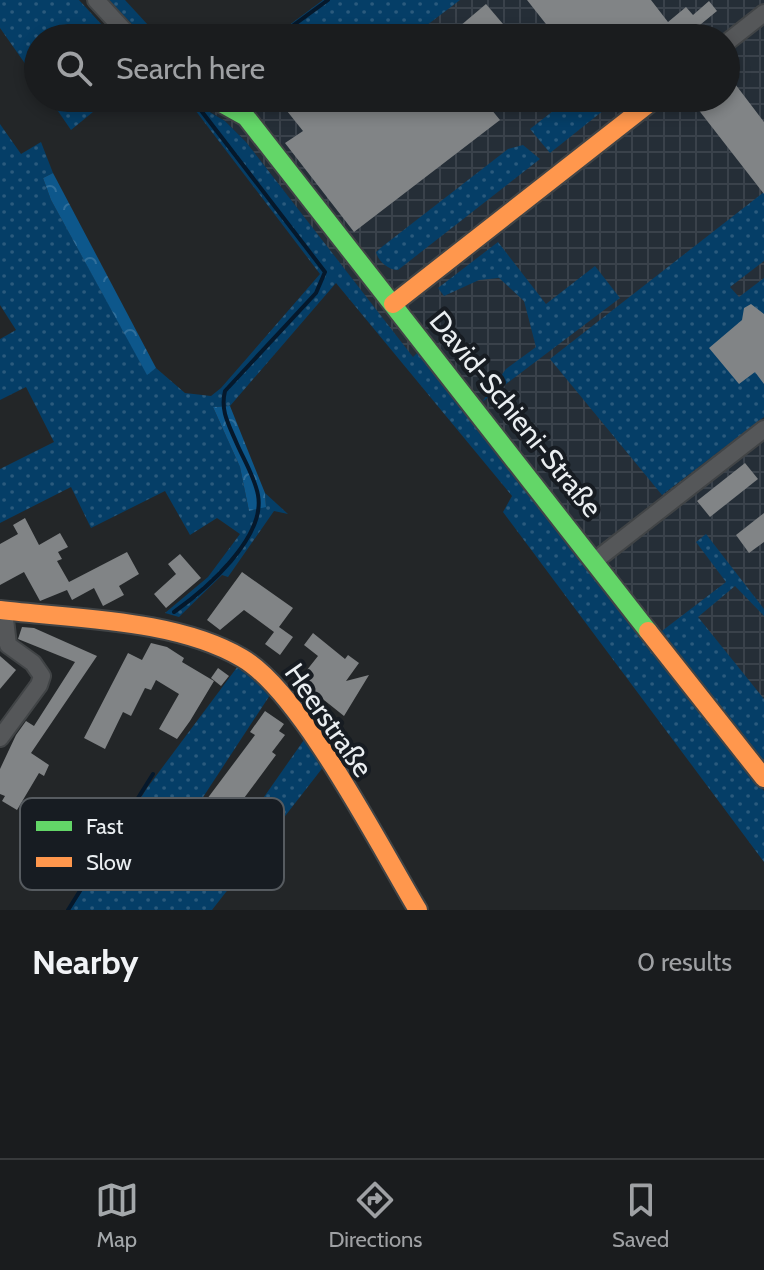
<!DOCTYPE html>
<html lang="en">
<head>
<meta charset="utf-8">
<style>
  :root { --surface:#1a1c1e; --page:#27292b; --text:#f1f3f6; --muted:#9fa1a4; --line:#383a3c; --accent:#a4a8ab }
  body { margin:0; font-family:Cabin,sans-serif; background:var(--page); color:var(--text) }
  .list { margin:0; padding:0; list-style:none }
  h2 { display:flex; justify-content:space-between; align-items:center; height:104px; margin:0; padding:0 32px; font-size:34px }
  h2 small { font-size:26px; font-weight:400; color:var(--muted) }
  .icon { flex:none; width:44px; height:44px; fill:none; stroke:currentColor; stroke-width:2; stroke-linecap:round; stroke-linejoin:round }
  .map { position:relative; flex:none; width:764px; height:910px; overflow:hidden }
  .search { position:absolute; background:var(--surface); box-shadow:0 4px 12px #0003; left:24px; right:24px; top:24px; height:88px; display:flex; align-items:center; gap:20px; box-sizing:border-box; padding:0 28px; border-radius:44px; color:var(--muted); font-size:30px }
  .sheet { height:248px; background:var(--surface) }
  nav { display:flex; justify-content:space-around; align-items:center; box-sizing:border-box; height:112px; border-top:2px solid var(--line); background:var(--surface); font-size:22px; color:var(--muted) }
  nav a { display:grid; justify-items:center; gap:4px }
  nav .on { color:var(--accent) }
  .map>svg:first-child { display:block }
  .industrial { fill:url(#industrial-grid) }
  .grass { fill:url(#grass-dots) }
  .forest { fill:url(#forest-crowns) }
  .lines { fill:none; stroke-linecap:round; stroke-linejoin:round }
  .stream { stroke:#05182b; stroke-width:4 }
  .building { fill:#818486 }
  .street-casing { stroke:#414446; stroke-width:20 }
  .fast-casing { stroke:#414446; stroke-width:22 }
  .slow-casing { stroke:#414446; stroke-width:22 }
  .street { stroke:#555759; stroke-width:16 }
  .fast { stroke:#63d668; stroke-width:18 }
  .slow { stroke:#ff974d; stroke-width:18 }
  .labels { text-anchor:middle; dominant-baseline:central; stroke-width:8; stroke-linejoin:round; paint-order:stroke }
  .street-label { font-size:28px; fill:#eaeef1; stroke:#171c22 }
  .key { fill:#171c22; stroke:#565b60; stroke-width:2 }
  .key-label { font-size:22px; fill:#eaeef1 }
</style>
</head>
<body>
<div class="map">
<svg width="764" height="910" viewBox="0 0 764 910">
  <defs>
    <pattern id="industrial-grid" width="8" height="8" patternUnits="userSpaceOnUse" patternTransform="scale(2)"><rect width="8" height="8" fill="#252e37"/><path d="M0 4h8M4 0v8" fill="none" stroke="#3a424b"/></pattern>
    <pattern id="grass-dots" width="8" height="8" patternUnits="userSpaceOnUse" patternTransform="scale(2)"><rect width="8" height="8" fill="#053e67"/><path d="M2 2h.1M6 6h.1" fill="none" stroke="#2a5a7d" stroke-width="1.8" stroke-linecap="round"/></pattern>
    <pattern id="forest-crowns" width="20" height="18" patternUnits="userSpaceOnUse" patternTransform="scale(2)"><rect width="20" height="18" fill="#0d578b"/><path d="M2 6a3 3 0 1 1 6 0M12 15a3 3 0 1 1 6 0" fill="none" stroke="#306f9c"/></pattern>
  </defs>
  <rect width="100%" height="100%" fill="#232628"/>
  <path class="industrial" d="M 323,0 L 764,0 L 764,791 L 420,350 L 413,358 L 246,142 L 225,121 L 195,102 L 199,98 L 726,98 L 726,38 L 272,38 Z"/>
  <g class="grass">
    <path d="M 0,0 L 79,0 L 114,38 L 38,38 L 38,82 L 0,28 Z"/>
    <path d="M 109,0 L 125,0 L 160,38 L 145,38 Z"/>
    <path d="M 323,0 L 460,0 L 410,38 L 272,38 Z"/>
    <path d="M 49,98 L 110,98 L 71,130 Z"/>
    <path d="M 186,98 L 225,121 L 246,142 L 413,357 L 420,350 L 764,791 L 764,862 L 503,512 L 512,496 L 336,283 L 230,406 L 213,407 L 240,467 L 249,511 L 266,506 L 265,493 L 288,514 L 274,511 L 228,577 L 222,575 L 179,617 L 165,613 L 208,577 L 240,534 L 217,518 L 190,535 L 165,491 L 91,528 L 71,487 L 0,523 L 0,469 L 54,442 L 26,387 L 0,400 L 0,339 L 16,330 L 0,305 L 0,124 L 21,154 L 41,142 L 53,173 L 43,178 L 51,200 L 147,374 L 156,368 L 185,393 L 211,396 L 221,388 L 320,274 Z"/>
    <path d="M 595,98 L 619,98 L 550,153 L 530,129 L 562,104 Z"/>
    <path d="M 523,145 L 540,159 L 398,270 C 388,270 378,261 376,252 L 383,246 L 508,149 Z"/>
    <path d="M 764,192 L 764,261 L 730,287 L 739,297 L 764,278 L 764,417 L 662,495 L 550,359 Z"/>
    <path d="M 498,242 L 546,304 L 595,266 L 620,298 L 482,402 L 506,369 L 536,347 L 524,301 L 499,278 L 479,280 L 444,296 L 438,288 Z"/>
    <path d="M 706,534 L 764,609 L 764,616 L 735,586 L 698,617 L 764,699 L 764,759 L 756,758 L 658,634 L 726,582 L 696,542 Z"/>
    <path d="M 238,666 L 270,695 L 190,817 L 231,844 L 306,737 L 324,766 L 212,910 L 70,910 L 147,788 Z"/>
  </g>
  <g class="forest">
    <path d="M 53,173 L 156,368 L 147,375 L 51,200 L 43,178 Z"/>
    <path d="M 230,406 L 265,493 L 266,507 L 249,511 L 240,467 L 213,407 Z"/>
  </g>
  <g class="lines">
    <g class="stream">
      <path d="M 276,38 L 328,0"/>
      <path d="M 174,612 C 205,590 266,538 258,495 C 255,478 244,460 237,444 C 229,425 220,411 225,391 L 316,293 L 325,272 L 196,104"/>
      <path d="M 68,910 L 153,774"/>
    </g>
  </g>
  <g class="building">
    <path d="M 527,0 L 651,0 L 668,22 L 686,7 L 693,15 L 709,1 L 717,11 L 684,38 L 676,31 L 667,38 L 557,38 Z"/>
    <path d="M 486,4 L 515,38 L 470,38 L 460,26 Z"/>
    <path d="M 726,72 L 764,122 L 764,194 L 694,104 L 702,98 L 726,98 Z"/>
    <path d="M 293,98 L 322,98 L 332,109 L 346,98 L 482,98 L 500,120 L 354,232 L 285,143 L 303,131 L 283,106 Z"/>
    <path d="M 751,304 L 764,314 L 764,384 L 755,372 L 739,384 L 709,348 L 742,320 L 744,308 Z"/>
    <path d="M 745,463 L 758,479 L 710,517 L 697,501 Z"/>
    <path d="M 764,513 L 764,542 L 749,553 L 736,535 Z"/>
    <path d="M 25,518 L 39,545 L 60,533 L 68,547 L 58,552 L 62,559 L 57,561 L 69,582 L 127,552 L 139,574 L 119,586 L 124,595 L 103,606 L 94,588 L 72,600 L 67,590 L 40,601 L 24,572 L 0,585 L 0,544 L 18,534 L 13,525 Z"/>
    <path d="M 180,554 L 201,578 L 166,608 L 154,594 L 176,574 L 168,564 Z"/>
    <path d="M 242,572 L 293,608 L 279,627 L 293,637 L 280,655 L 265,644 L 274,632 L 244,610 L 220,630 L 207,620 Z"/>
    <path d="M 22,627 L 34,628 L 97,656 L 31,753 L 49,765 L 44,776 L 39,773 L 17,810 L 2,801 L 5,796 L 0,794 L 0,769 L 16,735 L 26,721 L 34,726 L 75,662 L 18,639 Z"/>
    <path d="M 313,633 L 345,659 L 348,655 L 359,663 L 346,681 L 369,675 L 344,716 L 299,680 L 318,656 L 304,645 Z"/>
    <path d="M 151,643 L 167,647 L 184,658 L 182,662 L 214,681 L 190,721 L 177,739 L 159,729 L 179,694 L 156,680 L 151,690 L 145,688 L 131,716 L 123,712 L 105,749 L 84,738 L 128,653 L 142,660 Z"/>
    <path d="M 0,656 L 16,670 L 0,689 Z"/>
    <path d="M 218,668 L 229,676 L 221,686 L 211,678 Z"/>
    <path d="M 265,711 L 284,724 L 279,731 L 285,735 L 272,752 L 276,755 L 227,821 L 204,803 L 255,735 L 250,732 Z"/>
  </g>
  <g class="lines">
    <defs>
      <g id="street">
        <path d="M 96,0 L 131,38"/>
        <path d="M 726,43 L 764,13"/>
        <path d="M 596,560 L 764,429"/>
        <path d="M 0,738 L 39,685 L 42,676 L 33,663 L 8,645 L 4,611"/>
      </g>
      <path id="fast" d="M 212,98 L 246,117 L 648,631"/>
      <g id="slow">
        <path d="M 393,304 L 656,98"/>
        <path d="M 0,610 C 75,619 176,619 242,658 C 301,692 380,847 418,910"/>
        <path d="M 648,631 L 764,778"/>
      </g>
    </defs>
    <use href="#street" class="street-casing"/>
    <use href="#fast" class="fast-casing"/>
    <use href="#slow" class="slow-casing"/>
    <use href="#street" class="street"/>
    <use href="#fast" class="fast"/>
    <use href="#slow" class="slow"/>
  </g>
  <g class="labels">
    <g class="street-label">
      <text transform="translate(516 414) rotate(51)">David-Schieni-Straße</text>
      <text transform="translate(329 720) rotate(55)">Heerstraße</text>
    </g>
  </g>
  <rect x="20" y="798" width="264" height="92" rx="12" class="key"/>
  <rect x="36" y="821" width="36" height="10" fill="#63d668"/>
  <rect x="36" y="857" width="36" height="10" fill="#ff974d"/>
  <g class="key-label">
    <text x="86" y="834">Fast</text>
    <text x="86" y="870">Slow</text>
  </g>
</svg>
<div class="search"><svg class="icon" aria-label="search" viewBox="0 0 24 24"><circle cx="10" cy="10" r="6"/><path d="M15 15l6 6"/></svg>Search here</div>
</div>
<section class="sheet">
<h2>Nearby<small>0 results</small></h2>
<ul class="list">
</ul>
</section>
<nav>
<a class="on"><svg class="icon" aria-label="map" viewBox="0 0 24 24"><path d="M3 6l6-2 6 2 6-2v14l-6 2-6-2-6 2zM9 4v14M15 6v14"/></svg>Map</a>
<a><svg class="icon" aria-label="directions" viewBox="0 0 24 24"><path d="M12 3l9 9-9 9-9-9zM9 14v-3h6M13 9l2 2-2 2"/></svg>Directions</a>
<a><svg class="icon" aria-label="saved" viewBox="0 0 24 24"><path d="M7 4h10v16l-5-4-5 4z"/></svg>Saved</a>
</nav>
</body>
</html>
